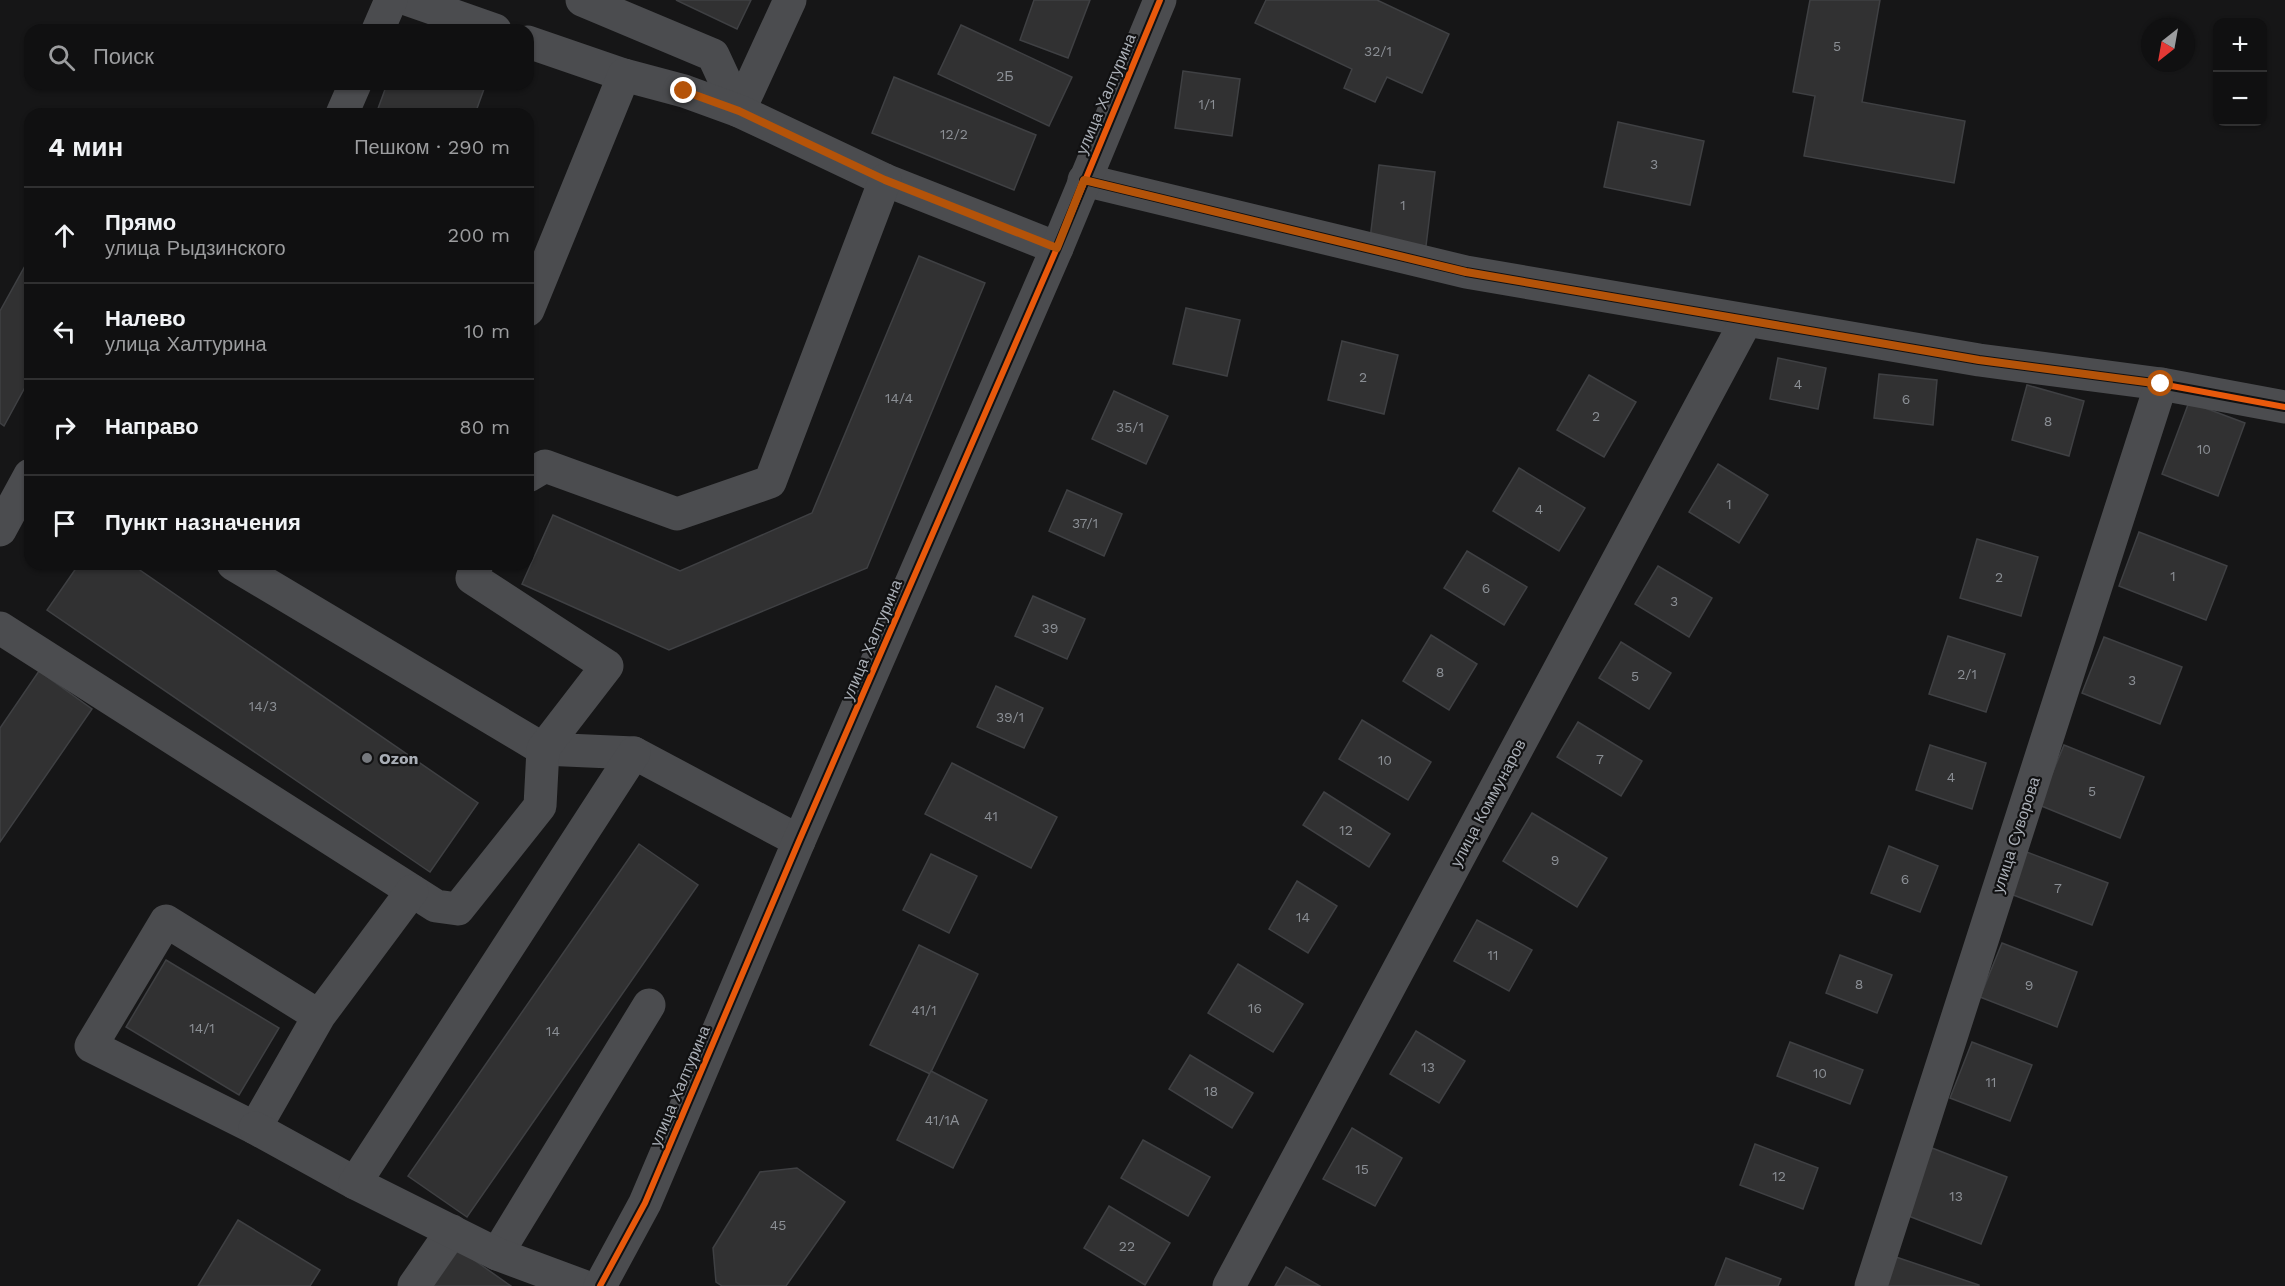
<!DOCTYPE html>
<html lang="ru">
<head>
<meta charset="utf-8">
<style>
  :root { --surface:#101011; --page:#1e1e1f; --text:#f1f3f6; --muted:#9c9d9f; --line:#303031 }
  body { margin:0; font-family:"Work Sans",sans-serif; background:var(--page); color:var(--text) }
  .controls { position:absolute; right:18px; top:18px; display:grid; overflow:hidden; border-radius:12px; box-shadow:0 2px 4px #0004 }
  .controls button { width:54px; height:54px; display:grid; place-items:center; padding:0; border:0; border-bottom:2px solid var(--line); background:var(--surface); color:var(--text); font:30px sans-serif }
  .compass { position:absolute; left:2141px; top:18px; width:54px; height:54px; border-radius:50%; background:var(--surface); box-shadow:0 2px 4px #0004; rotate:211deg }
  .stop { position:absolute; width:18px; height:18px; margin:-14px; border:4px solid #b45309; border-radius:50%; background:#fff }
  .stop.end { background:#b45309; border-color:#fff; box-shadow:0 2px 6px #0008 }
  .list { margin:0; padding:0; list-style:none }
  h2 { display:flex; justify-content:space-between; align-items:center; height:78px; margin:0; padding:0 24px; font-size:26px }
  h2 small { font-size:20px; font-weight:400; color:var(--muted) }
  .list li { display:grid; grid-template-columns:39px 1fr auto; gap:18px; align-items:center; box-sizing:border-box; height:96px; padding:0 24px; border-top:2px solid var(--line) }
  .list b { display:block; font-size:22px; white-space:nowrap }
  .list p { margin:0; font-size:20px; white-space:nowrap; color:var(--muted) }
  .list em { font-size:20px; font-style:normal; color:var(--muted) }
  .icon { flex:none; width:33px; height:33px; fill:none; stroke:currentColor; stroke-width:2; stroke-linecap:round; stroke-linejoin:round }
  .map { position:relative; flex:none; width:2285px; height:1286px; overflow:hidden }
  .search { position:absolute; background:var(--surface); box-shadow:0 2px 4px #0004; left:24px; top:24px; width:510px; height:66px; display:flex; align-items:center; gap:15px; box-sizing:border-box; padding:0 21px; border-radius:18px; color:var(--muted); font-size:22px }
  .panel { position:absolute; background:var(--surface); box-shadow:0 2px 4px #0004; left:24px; top:108px; width:510px; height:462px; border-radius:18px }
  .map>svg:first-child { display:block }
  .building { fill:#313132; stroke:#3f4043; stroke-width:1.5 }
  .lines { fill:none; stroke-linecap:round; stroke-linejoin:round }
  .minor { stroke:#4b4c4f; stroke-width:33 }
  .cycleway-casing { stroke:#111112; stroke-width:10 }
  .cycleway { stroke:#e8590c; stroke-width:6 }
  .route { stroke:#b45309; stroke-width:8 }
  .poi-dot { fill:#76797e; stroke:#111112; stroke-width:2 }
  .labels { text-anchor:middle; dominant-baseline:central; stroke-width:4.5; stroke-linejoin:round; paint-order:stroke }
  .number-label { font-size:14px; fill:#8b8f95 }
  .street-label { font-size:16px; fill:#a9aeb6; stroke:#111112 }
  .poi-label { font-size:16px; font-weight:bold; fill:#a9aeb6; stroke:#111112; text-anchor:start }
</style>
</head>
<body>
<div class="map">
<svg width="2285" height="1286" viewBox="0 0 2285 1286">
  <rect width="100%" height="100%" fill="#161617"/>
  <g class="building">
    <path d="M 676,0 L 751,0 L 737,29 Z"/>
    <path d="M 1034,0 L 1090,0 L 1068,58 L 1020,40 Z"/>
    <path d="M 1266,0 L 1377,0 L 1449,34 L 1422,93 L 1387,77 L 1375,102 L 1344,88 L 1352,69 L 1255,23 Z"/>
    <path d="M 1810,0 L 1880,0 L 1862,102 L 1965,121 L 1954,183 L 1804,156 L 1815,96 L 1793,92 Z"/>
    <path d="M 961,25 L 1072,77 L 1049,126 L 938,74 Z"/>
    <path d="M 1183,71 L 1240,79 L 1232,136 L 1175,128 Z"/>
    <path d="M 894,77 L 1036,135 L 1014,190 L 872,133 Z"/>
    <path d="M 387,84 L 469,84 L 484,89 L 475,114 L 376,114 Z"/>
    <path d="M 1618,122 L 1704,141 L 1690,205 L 1604,187 Z"/>
    <path d="M 1379,165 L 1435,172 L 1426,246 L 1370,239 Z"/>
    <path d="M 919,256 L 985,283 L 867,568 L 669,650 L 522,584 L 553,515 L 680,571 L 812,513 Z"/>
    <path d="M 30,257 L 30,378 L 4,426 L 0,423 L 0,311 Z"/>
    <path d="M 1186,308 L 1240,320 L 1227,376 L 1173,364 Z"/>
    <path d="M 1342,341 L 1398,355 L 1384,414 L 1328,400 Z"/>
    <path d="M 1778,358 L 1826,368 L 1818,409 L 1770,399 Z"/>
    <path d="M 1879,374 L 1937,380 L 1933,425 L 1874,418 Z"/>
    <path d="M 1589,375 L 1636,402 L 1604,457 L 1557,430 Z"/>
    <path d="M 2027,385 L 2084,401 L 2069,456 L 2012,440 Z"/>
    <path d="M 1114,391 L 1168,416 L 1146,464 L 1092,439 Z"/>
    <path d="M 2189,402 L 2245,423 L 2218,496 L 2162,474 Z"/>
    <path d="M 1718,464 L 1768,495 L 1739,543 L 1689,512 Z"/>
    <path d="M 1519,468 L 1585,508 L 1559,551 L 1493,511 Z"/>
    <path d="M 1067,490 L 1122,514 L 1104,556 L 1049,531 Z"/>
    <path d="M 2139,532 L 2227,566 L 2206,620 L 2119,586 Z"/>
    <path d="M 1977,539 L 2038,557 L 2021,616 L 1960,598 Z"/>
    <path d="M 1467,551 L 1527,587 L 1504,625 L 1444,588 Z"/>
    <path d="M 79,564 L 131,564 L 478,803 L 430,872 L 47,610 Z"/>
    <path d="M 1658,566 L 1712,598 L 1689,637 L 1635,604 Z"/>
    <path d="M 1033,596 L 1085,619 L 1067,659 L 1015,636 Z"/>
    <path d="M 1431,635 L 1477,664 L 1449,710 L 1403,681 Z"/>
    <path d="M 1948,636 L 2005,654 L 1986,712 L 1929,694 Z"/>
    <path d="M 2104,637 L 2182,667 L 2160,724 L 2082,693 Z"/>
    <path d="M 1621,642 L 1671,673 L 1649,709 L 1599,678 Z"/>
    <path d="M 39,671 L 92,709 L 0,842 L 0,728 Z"/>
    <path d="M 996,686 L 1043,708 L 1024,748 L 977,727 Z"/>
    <path d="M 1362,720 L 1431,762 L 1408,800 L 1339,759 Z"/>
    <path d="M 1578,722 L 1642,761 L 1621,796 L 1557,757 Z"/>
    <path d="M 1930,745 L 1986,763 L 1972,809 L 1916,790 Z"/>
    <path d="M 2064,745 L 2144,777 L 2120,838 L 2039,805 Z"/>
    <path d="M 952,763 L 1057,817 L 1031,868 L 925,814 Z"/>
    <path d="M 1324,792 L 1390,834 L 1369,867 L 1303,825 Z"/>
    <path d="M 1532,813 L 1607,858 L 1577,907 L 1503,861 Z"/>
    <path d="M 639,844 L 698,885 L 467,1217 L 408,1176 Z"/>
    <path d="M 1889,846 L 1938,866 L 1920,912 L 1871,893 Z"/>
    <path d="M 2024,851 L 2108,883 L 2092,925 L 2008,893 Z"/>
    <path d="M 931,854 L 977,876 L 949,933 L 903,910 Z"/>
    <path d="M 1297,881 L 1337,906 L 1308,953 L 1269,929 Z"/>
    <path d="M 1477,920 L 1532,950 L 1509,991 L 1454,961 Z"/>
    <path d="M 2002,943 L 2077,972 L 2057,1027 L 1980,997 Z"/>
    <path d="M 919,945 L 978,974 L 930,1074 L 870,1045 Z"/>
    <path d="M 1840,955 L 1892,975 L 1877,1013 L 1826,993 Z"/>
    <path d="M 166,960 L 279,1028 L 239,1095 L 126,1027 Z"/>
    <path d="M 1238,964 L 1303,1004 L 1273,1052 L 1208,1013 Z"/>
    <path d="M 1416,1031 L 1465,1061 L 1439,1103 L 1390,1074 Z"/>
    <path d="M 1790,1042 L 1863,1070 L 1850,1104 L 1777,1076 Z"/>
    <path d="M 1972,1042 L 2032,1065 L 2010,1121 L 1950,1098 Z"/>
    <path d="M 1190,1055 L 1253,1093 L 1232,1128 L 1169,1089 Z"/>
    <path d="M 931,1071 L 987,1100 L 953,1168 L 897,1140 Z"/>
    <path d="M 1352,1128 L 1402,1158 L 1375,1206 L 1323,1179 Z"/>
    <path d="M 1143,1140 L 1210,1177 L 1188,1216 L 1121,1178 Z"/>
    <path d="M 1755,1144 L 1818,1168 L 1803,1209 L 1740,1185 Z"/>
    <path d="M 1932,1148 L 2007,1177 L 1981,1244 L 1906,1215 Z"/>
    <path d="M 797,1168 L 845,1202 L 786,1286 L 722,1286 L 716,1282 L 713,1248 L 760,1172 Z"/>
    <path d="M 1109,1206 L 1170,1243 L 1145,1285 L 1084,1248 Z"/>
    <path d="M 238,1220 L 320,1270 L 310,1286 L 198,1286 Z"/>
    <path d="M 457,1248 L 511,1286 L 430,1286 Z"/>
    <path d="M 1893,1256 L 1979,1285 L 1979,1286 L 1882,1286 Z"/>
    <path d="M 1726,1258 L 1781,1279 L 1778,1286 L 1715,1286 Z"/>
    <path d="M 1286,1267 L 1320,1286 L 1275,1286 Z"/>
  </g>
  <g class="lines">
    <g class="minor">
      <path d="M 409,0 L 495,30"/>
      <path d="M 582,0 L 713,55 L 739,111 L 790,0"/>
      <path d="M 378,30 L 391,0"/>
      <path d="M 528,42 L 624,75"/>
      <path d="M 342,114 L 355,84"/>
      <path d="M 1084,180 L 1466,272 L 1979,360 L 2161,384 L 2285,407"/>
      <path d="M 528,310 L 624,75 L 684,91 L 739,111 L 885,180 L 1057,248"/>
      <path d="M 528,476 L 545,466 L 677,514 L 770,482 L 885,180"/>
      <path d="M 0,530 L 30,475"/>
      <path d="M 233,564 L 543,749 L 634,753 L 799,841"/>
      <path d="M 0,628 L 436,906 L 458,909 L 540,806 L 543,749 L 607,666 L 472,578 L 477,564"/>
      <path d="M 319,1016 L 166,921 L 91,1046 L 255,1128 L 319,1016 L 412,891"/>
      <path d="M 255,1128 L 355,1183"/>
      <path d="M 497,1254 L 649,1005"/>
      <path d="M 414,1286 L 452,1231"/>
      <path d="M 583,1286 L 497,1254 L 355,1183 L 634,753"/>
      <path d="M 600,1286 L 645,1203 L 799,841 L 1057,248 L 1160,0"/>
      <path d="M 1229,1286 L 1746,321"/>
      <path d="M 1871,1286 L 2161,384"/>
    </g>
    <defs>
      <g id="cycleway">
        <path d="M 1084,180 L 1466,272 L 1979,360 L 2161,384 L 2285,407"/>
        <path d="M 600,1286 L 645,1203 L 799,841 L 1057,248 L 1160,0"/>
      </g>
    </defs>
    <use href="#cycleway" class="cycleway-casing"/>
    <use href="#cycleway" class="cycleway"/>
  </g>
  <g class="lines">
    <path class="route" d="M 684,91 L 739,111 L 885,180 L 1057,248 L 1084,180 L 1466,272 L 1979,360 L 2161,384"/>
  </g>
  <circle class="poi-dot" cx="367" cy="758" r="6"/>
  <g class="labels">
    <g class="number-label">
      <text x="1837" y="46">5</text>
      <text x="1378" y="51">32/1</text>
      <text x="1005" y="76">2Б</text>
      <text x="1207" y="104">1/1</text>
      <text x="954" y="134">12/2</text>
      <text x="1654" y="164">3</text>
      <text x="1403" y="205">1</text>
      <text x="1363" y="377">2</text>
      <text x="1798" y="384">4</text>
      <text x="899" y="398">14/4</text>
      <text x="1906" y="399">6</text>
      <text x="1596" y="416">2</text>
      <text x="2048" y="421">8</text>
      <text x="1130" y="427">35/1</text>
      <text x="2204" y="449">10</text>
      <text x="1729" y="504">1</text>
      <text x="1539" y="509">4</text>
      <text x="1085" y="523">37/1</text>
      <text x="2173" y="576">1</text>
      <text x="1999" y="577">2</text>
      <text x="1486" y="588">6</text>
      <text x="1674" y="601">3</text>
      <text x="1050" y="628">39</text>
      <text x="1440" y="672">8</text>
      <text x="1967" y="674">2/1</text>
      <text x="1635" y="676">5</text>
      <text x="2132" y="680">3</text>
      <text x="263" y="706">14/3</text>
      <text x="1010" y="717">39/1</text>
      <text x="1600" y="759">7</text>
      <text x="1385" y="760">10</text>
      <text x="1951" y="777">4</text>
      <text x="2092" y="791">5</text>
      <text x="991" y="816">41</text>
      <text x="1346" y="830">12</text>
      <text x="1555" y="860">9</text>
      <text x="1905" y="879">6</text>
      <text x="2058" y="888">7</text>
      <text x="1303" y="917">14</text>
      <text x="1493" y="955">11</text>
      <text x="1859" y="984">8</text>
      <text x="2029" y="985">9</text>
      <text x="1255" y="1008">16</text>
      <text x="924" y="1010">41/1</text>
      <text x="202" y="1028">14/1</text>
      <text x="553" y="1031">14</text>
      <text x="1428" y="1067">13</text>
      <text x="1820" y="1073">10</text>
      <text x="1991" y="1082">11</text>
      <text x="1211" y="1091">18</text>
      <text x="942" y="1120">41/1А</text>
      <text x="1362" y="1169">15</text>
      <text x="1779" y="1176">12</text>
      <text x="1956" y="1196">13</text>
      <text x="778" y="1225">45</text>
      <text x="1127" y="1246">22</text>
    </g>
    <g class="street-label">
      <text transform="translate(1106 94) rotate(-67)">улица Халтурина</text>
      <text transform="translate(872 640) rotate(-67)">улица Халтурина</text>
      <text transform="translate(1488 803) rotate(-62)">улица Коммунаров</text>
      <text transform="translate(2016 835) rotate(-72)">улица Суворова</text>
      <text transform="translate(680 1086) rotate(-67)">улица Халтурина</text>
    </g>
    <g class="poi-label">
      <text x="379" y="758">Ozon</text>
    </g>
  </g>
</svg>
<div class="controls">
<button>+</button>
<button>−</button>
</div>
<svg class="compass" viewBox="-18 -18 36 36"><path d="M0-13l5 13h-10z" fill="#e53935"/><path d="M0 13l5-13h-10z" fill="#9c9d9f"/></svg>
<div class="stop" style="left:2161px;top:384px"></div>
<div class="stop end" style="left:684px;top:91px"></div>
<div class="search"><svg class="icon" aria-label="search" viewBox="0 0 24 24"><circle cx="10" cy="10" r="6"/><path d="M15 15l6 6"/></svg>Поиск</div>
<section class="panel">
<h2>4 мин<small>Пешком · 290 m</small></h2>
<ul class="list">
<li><svg class="icon" aria-label="ahead" viewBox="0 0 24 24"><path d="M12 20V5M6 11l6-6 6 6"/></svg><div><b>Прямо</b><p>улица Рыдзинского</p></div><em>200 m</em></li>
<li><svg class="icon" aria-label="left" viewBox="0 0 24 24"><path d="M17 20v-9H6M10 6l-5 5 5 5"/></svg><div><b>Налево</b><p>улица Халтурина</p></div><em>10 m</em></li>
<li><svg class="icon" aria-label="right" viewBox="0 0 24 24"><path d="M7 20v-9h11M14 6l5 5-5 5"/></svg><div><b>Направо</b></div><em>80 m</em></li>
<li><svg class="icon" aria-label="arrive" viewBox="0 0 24 24"><path d="M6 21V4h12l-3 4 3 4H6"/></svg><div><b>Пункт назначения</b></div></li>
</ul>
</section>
</div>
</body>
</html>
